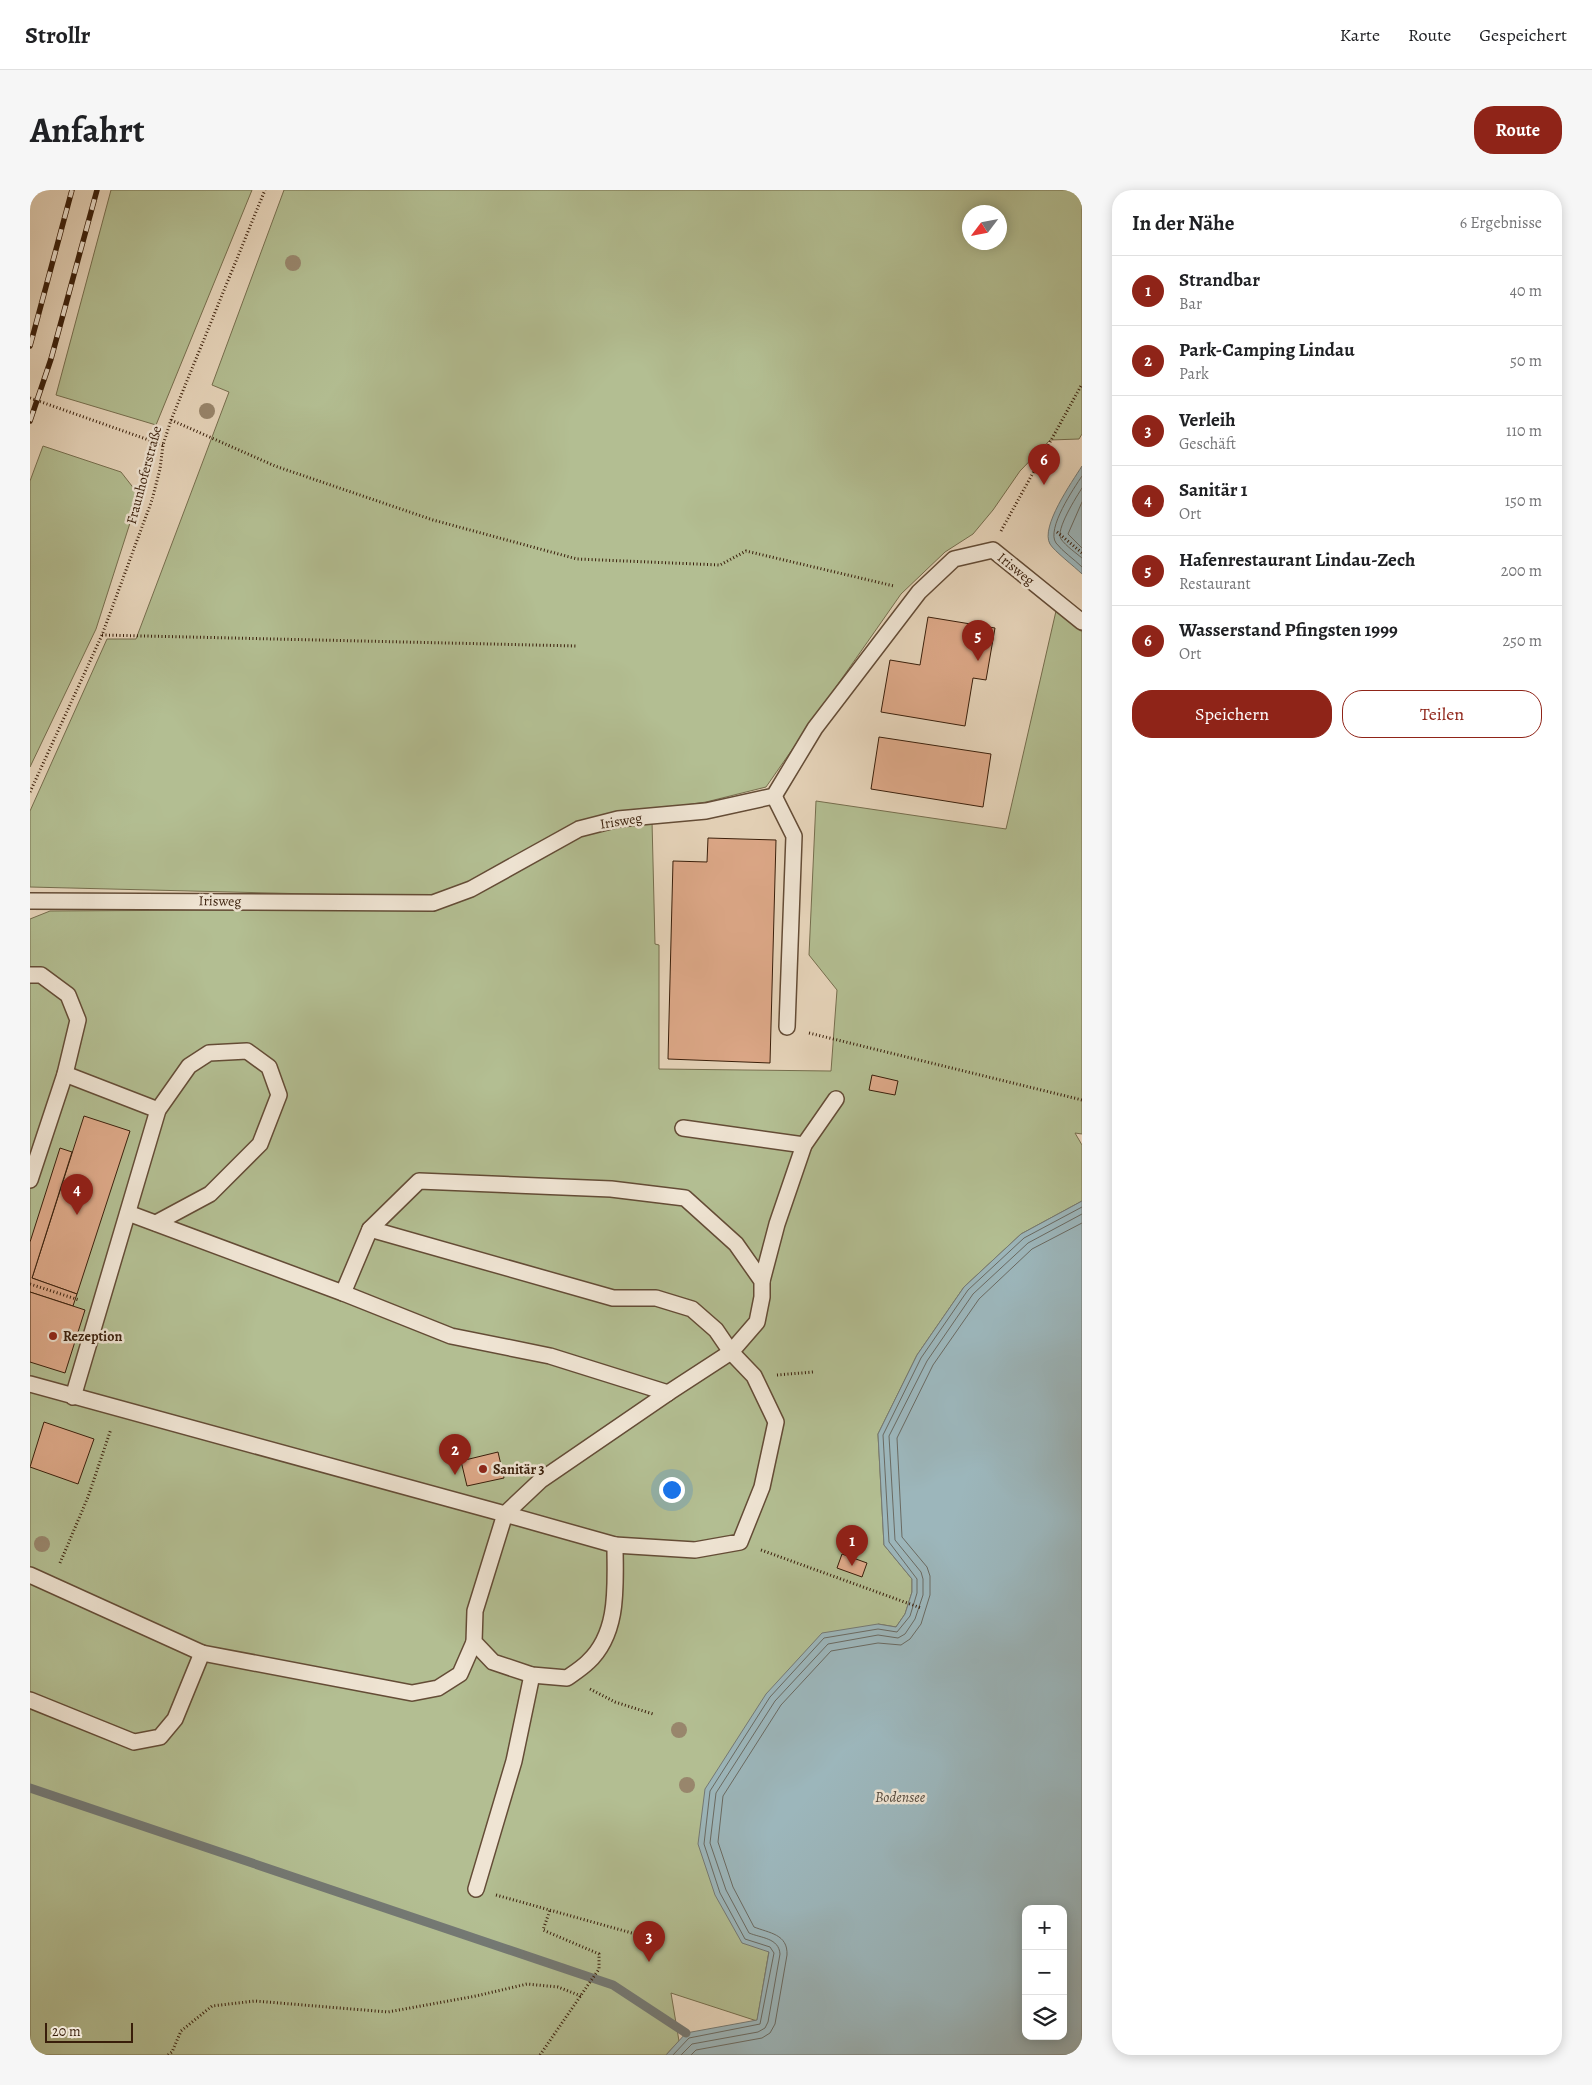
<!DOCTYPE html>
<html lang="de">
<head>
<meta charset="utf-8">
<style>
  :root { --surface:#fff; --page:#f6f6f6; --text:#202124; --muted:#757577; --line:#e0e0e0; --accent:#8f2418 }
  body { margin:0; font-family:Alegreya,serif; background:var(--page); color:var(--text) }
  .controls { position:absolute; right:15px; bottom:15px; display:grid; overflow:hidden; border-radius:10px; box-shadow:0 2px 12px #0003 }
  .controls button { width:45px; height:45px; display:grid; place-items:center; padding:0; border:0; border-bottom:1px solid var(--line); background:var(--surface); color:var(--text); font:25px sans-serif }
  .compass { position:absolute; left:932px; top:15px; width:45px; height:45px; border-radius:50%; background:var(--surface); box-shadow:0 2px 12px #0003; rotate:238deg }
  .scale { position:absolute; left:15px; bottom:12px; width:88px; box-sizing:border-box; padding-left:5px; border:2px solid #391e0a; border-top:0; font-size:14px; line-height:18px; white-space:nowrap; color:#391e0a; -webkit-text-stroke:4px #efe4d3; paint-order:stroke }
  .you { position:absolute; left:641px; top:1299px; width:18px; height:18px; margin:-12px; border:4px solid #fff; border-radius:50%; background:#1a73e8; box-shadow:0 0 0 8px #1a73e833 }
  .badge { display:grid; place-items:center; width:32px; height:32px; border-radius:50%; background:var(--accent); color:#fff; font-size:16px; font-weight:700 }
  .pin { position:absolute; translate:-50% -41px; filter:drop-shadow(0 1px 2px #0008) }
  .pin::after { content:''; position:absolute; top:26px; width:18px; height:15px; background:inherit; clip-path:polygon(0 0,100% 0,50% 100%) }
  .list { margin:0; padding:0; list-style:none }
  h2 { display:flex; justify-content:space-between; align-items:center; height:65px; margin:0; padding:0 20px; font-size:21px }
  h2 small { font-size:16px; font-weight:400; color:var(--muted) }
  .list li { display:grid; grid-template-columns:32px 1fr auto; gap:15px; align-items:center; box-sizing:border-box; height:70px; padding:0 20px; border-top:1px solid var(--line) }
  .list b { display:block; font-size:19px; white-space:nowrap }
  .list p { margin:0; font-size:16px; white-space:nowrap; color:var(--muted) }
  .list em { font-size:16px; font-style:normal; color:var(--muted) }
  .actions { display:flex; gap:10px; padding:15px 20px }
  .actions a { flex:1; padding:11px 0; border:1px solid var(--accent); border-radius:20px; text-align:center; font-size:18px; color:var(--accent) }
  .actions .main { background:var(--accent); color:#fff }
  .icon { flex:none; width:28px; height:28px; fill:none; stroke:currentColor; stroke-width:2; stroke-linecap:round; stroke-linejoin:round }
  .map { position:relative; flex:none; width:1052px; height:1865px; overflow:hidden; border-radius:20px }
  header { display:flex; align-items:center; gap:30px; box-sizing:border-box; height:70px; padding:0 25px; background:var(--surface); border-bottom:1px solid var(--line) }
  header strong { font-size:24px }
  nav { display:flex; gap:28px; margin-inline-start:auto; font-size:18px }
  .intro { display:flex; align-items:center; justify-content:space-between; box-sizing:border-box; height:120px; padding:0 30px }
  h1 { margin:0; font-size:35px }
  .button { padding:12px 22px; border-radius:20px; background:var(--accent); color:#fff; font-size:18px; font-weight:700 }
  main { display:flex; gap:30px; padding:0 30px }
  aside { flex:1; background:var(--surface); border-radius:20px; box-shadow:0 2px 12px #0003 }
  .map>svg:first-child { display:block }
  .green { fill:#b3be92; stroke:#766e4e; fill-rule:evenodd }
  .water { fill:#9cb6bb; stroke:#747974; fill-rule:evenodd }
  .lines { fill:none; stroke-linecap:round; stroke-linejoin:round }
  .shore { stroke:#6a6a62; stroke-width:1 }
  .stream { stroke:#747974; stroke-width:9 }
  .building { fill:#dea989; stroke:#391e0a }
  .service-casing { stroke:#644c36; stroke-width:18 }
  .path { stroke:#391e0a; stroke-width:3; stroke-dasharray:1 2.5; stroke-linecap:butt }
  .service { stroke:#efe4d3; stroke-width:15 }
  .rail-casing { stroke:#391e0a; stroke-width:5.5 }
  .rail { stroke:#efe4d3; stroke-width:4; stroke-dasharray:11; stroke-linecap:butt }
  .tree { fill:#98866c }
  .poi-dot { fill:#8f2418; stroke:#efe4d3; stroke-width:2 }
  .labels { text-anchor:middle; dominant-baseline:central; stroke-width:5; stroke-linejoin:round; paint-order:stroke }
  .street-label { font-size:14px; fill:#391e0a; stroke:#efe4d3 }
  .poi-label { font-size:14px; font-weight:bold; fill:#391e0a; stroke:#efe4d3; text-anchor:start }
  .water-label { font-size:15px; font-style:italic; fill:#574c3f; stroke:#efe4d3 }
</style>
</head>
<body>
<header>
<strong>Strollr</strong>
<nav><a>Karte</a><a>Route</a><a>Gespeichert</a></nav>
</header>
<div class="intro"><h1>Anfahrt</h1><a class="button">Route</a></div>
<main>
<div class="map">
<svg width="1052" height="1865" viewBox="0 0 1052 1865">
  <rect width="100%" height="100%" fill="#e7d5bb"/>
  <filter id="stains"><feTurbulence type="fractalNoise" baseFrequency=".004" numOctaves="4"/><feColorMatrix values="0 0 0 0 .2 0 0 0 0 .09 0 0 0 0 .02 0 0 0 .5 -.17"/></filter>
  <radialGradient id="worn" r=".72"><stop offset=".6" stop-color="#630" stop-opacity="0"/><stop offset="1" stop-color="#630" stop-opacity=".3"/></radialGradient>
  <g class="green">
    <path d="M 81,0 L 222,0 L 126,235 L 26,205 Z"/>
    <path d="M 254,0 L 1052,0 L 1052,244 L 1049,249 L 1020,250 L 990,281 L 963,320 L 943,344 L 915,362 L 871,404 L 736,597 L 676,612 L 587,625 L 438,695 L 401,707 L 0,697 L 0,621 L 77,449 L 106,449 L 199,202 L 182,195 ZM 939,22 L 969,22 L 969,52 L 939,52 Z"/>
    <path d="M 13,256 L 91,282 L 109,305 L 66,439 L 0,577 L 0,291 Z"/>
    <path d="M 1026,421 L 1052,442 L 1052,944 L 1045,943 L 1052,955 L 1052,1011 L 991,1044 L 934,1097 L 887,1165 L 848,1244 L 854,1355 L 882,1389 L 882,1402 L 875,1424 L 866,1437 L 848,1434 L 739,1761 L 727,1831 L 641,1803 L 649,1851 L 636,1865 L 0,1865 L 0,729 L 20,721 L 385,719 L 550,644 L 622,631 L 625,754 L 629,755 L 629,879 L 801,881 L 807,800 L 779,765 L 786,611 L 976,639 Z"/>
  </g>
  <g class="water">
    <path d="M 1052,276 L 1052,384 C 1045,377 1024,361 1020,354 C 1010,337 1042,292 1052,276 Z"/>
    <path d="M 1052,1011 L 1052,1865 L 636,1865 L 656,1843 L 727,1830 L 739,1762 L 712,1753 L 685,1705 L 668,1654 L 675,1599 L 736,1504 L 792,1443 L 848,1434 L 866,1437 L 875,1424 L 882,1402 L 882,1389 L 854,1355 L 848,1244 L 887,1165 L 934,1097 L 991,1044 ZM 996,1719 L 1033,1719 L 1033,1846 L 996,1846 Z"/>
  </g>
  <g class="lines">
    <g class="shore">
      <path d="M 1052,286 C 1044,298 1016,339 1026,353 C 1033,362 1044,369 1052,377"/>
      <path d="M 1052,298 C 1047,306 1025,340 1031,349 C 1036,356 1046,363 1052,368"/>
      <path d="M 1052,312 L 1038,344 L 1052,358"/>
      <path d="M 643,1865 L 659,1848 L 730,1834 L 744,1763 L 740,1757 L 715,1749 L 690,1703 L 674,1654 L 680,1601 L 740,1507 L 794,1448 L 848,1439 L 867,1442 L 880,1426 L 887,1403 L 887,1389 L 859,1352 L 853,1245 L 891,1168 L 938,1100 L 994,1048 L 1052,1017"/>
      <path d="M 651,1865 L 662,1854 L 728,1842 L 735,1838 L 738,1832 L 750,1764 C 749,1748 731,1748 719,1743 L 696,1700 L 680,1653 L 686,1603 L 745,1511 L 798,1454 L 848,1445 L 868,1448 L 875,1444 L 885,1429 L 893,1405 L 893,1389 L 891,1382 L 865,1350 L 859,1246 L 897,1171 L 943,1104 L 998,1053 L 1052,1024"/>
      <path d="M 661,1865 L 666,1860 L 732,1848 L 740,1843 L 745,1834 L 757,1765 C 758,1744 739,1743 724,1737 L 703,1697 L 688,1652 L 693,1606 L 751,1515 L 801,1461 L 848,1453 L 871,1455 L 880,1449 L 891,1434 L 900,1405 L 900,1386 L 897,1377 L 872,1347 L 867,1248 L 903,1175 L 949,1109 L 1002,1059 L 1052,1033"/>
    </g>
    <path class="stream" d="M 0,1598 L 583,1795 L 656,1843"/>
  </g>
  <g class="building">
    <path d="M 898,427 L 965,438 L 956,490 L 943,488 L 935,536 L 851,522 L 860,470 L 890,475 Z"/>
    <path d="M 849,547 L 961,564 L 953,617 L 841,599 Z"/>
    <path d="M 678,648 L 746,650 L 740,873 L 638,869 L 643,671 L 677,672 Z"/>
    <path d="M 842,885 L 868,891 L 865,905 L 839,900 Z"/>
    <path d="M 54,926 L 100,941 L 47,1104 L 2,1088 Z"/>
    <path d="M 30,958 L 42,962 L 2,1088 L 47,1104 L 43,1116 L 0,1102 L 0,1052 Z"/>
    <path d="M 0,1102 L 55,1120 L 35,1183 L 0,1172 Z"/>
    <path d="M 14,1232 L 64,1249 L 48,1294 L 0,1277 Z"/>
    <path d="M 468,1262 L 474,1288 L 437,1296 L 431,1271 Z"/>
    <path d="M 812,1364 L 837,1373 L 832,1387 L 807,1378 Z"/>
  </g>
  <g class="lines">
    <defs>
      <g id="service">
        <path d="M 744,606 L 764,646 L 757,837"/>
        <path d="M 0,711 L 403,713 L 441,699 L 549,639 L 588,629 L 676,621 L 744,606 L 785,538 L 889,402 L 924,369 L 963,360 L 1052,432"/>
        <path d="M 0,785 L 11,785 L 38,805 L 48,830 L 35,884 L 0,990"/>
        <path d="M 35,884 L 128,920"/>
        <path d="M 653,938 L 774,955"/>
        <path d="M 340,1039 L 583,1108 L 626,1108 L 662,1119 L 686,1140 L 701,1162 L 724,1186 L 746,1232 L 732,1297 L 710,1352 L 665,1360 L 585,1355"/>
        <path d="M 732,1091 L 747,1034 L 774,955 L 806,909"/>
        <path d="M 313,1103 L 421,1146 L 520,1166 L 638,1203"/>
        <path d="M 0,1194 L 475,1324 L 445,1421 L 444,1452 L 463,1472 L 502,1485 L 537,1488 C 544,1483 552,1478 558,1472 C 590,1442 585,1394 585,1355 L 475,1324 L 511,1290 L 638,1203 L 701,1162 L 727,1132 L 732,1107 L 732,1091 L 706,1054 L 655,1008 L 581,999 L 389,991 L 340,1039 L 313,1103 L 98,1023"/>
        <path d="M 43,1207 L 128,920 L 159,876 L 179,863 L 217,861 L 239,877 L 249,905 L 230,954 L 180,1004 L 126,1033"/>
        <path d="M 0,1385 L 172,1463"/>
        <path d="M 0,1510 L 104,1552 L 130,1547 L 145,1529 L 172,1463 L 382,1503 L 408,1498 L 430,1484 L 444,1452"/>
        <path d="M 446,1699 L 484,1571 L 502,1485"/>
      </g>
    </defs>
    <use href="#service" class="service-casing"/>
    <g class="path">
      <path d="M 0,208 L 133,255"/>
      <path d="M 141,230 L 245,276 L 403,330 L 547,369 L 690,375 L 716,361 L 864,396"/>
      <path d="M 971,341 L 1052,194"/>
      <path d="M 1027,342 L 1052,363"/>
      <path d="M 72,445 L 547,456"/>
      <path d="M 0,602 L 72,445 L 122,310 L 130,279 L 133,255 L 141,230 L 235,0"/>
      <path d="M 779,843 L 1052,910"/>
      <path d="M 0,1094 L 49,1110"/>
      <path d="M 747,1185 L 783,1182"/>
      <path d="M 731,1360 L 891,1418"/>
      <path d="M 30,1373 L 58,1307 L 81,1239"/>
      <path d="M 560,1499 L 585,1512 L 623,1524"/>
      <path d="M 466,1705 L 634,1752"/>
      <path d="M 138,1865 L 142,1862 L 151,1841 L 182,1816 L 225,1811 L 358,1822 L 446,1806 L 497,1794 L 528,1797 L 551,1806"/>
      <path d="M 510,1865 L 569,1779 L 569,1764 L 513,1740 L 520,1720"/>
    </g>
    <use href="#service" class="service"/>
    <defs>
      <g id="rail">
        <path d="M 0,156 L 42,0"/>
        <path d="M 0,231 L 21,169 L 67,0"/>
      </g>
    </defs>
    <use href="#rail" class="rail-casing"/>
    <use href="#rail" class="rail"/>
  </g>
  <g class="tree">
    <circle cx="263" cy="73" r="8"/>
    <circle cx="177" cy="221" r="8"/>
    <circle cx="12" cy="1354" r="8"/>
    <circle cx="649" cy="1540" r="8"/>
    <circle cx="657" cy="1595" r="8"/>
  </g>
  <g class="poi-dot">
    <circle cx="23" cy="1146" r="5"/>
    <circle cx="453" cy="1279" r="5"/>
  </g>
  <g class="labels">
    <g class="street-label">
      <text transform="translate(114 285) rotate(-75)">Fraunhoferstraße</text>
      <text transform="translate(986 379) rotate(39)">Irisweg</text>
      <text transform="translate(591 631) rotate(-9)">Irisweg</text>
      <text transform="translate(190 711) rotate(1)">Irisweg</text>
    </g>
    <g class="poi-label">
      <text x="33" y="1146">Rezeption</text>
      <text x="463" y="1279">Sanitär 3</text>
    </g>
    <g class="water-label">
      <text x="870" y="1607">Bodensee</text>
    </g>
  </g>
  <rect width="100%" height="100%" filter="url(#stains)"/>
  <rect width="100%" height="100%" fill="url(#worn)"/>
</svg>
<div class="controls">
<button>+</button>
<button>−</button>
<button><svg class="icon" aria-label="layers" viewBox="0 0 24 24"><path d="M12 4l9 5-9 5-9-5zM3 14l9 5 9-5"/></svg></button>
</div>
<svg class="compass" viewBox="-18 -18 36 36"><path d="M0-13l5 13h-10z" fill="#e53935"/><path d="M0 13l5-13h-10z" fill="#757577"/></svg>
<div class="scale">20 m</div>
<div class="you"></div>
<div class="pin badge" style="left:822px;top:1376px">1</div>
<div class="pin badge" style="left:425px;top:1285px">2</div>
<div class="pin badge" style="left:619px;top:1772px">3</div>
<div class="pin badge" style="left:47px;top:1025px">4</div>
<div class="pin badge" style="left:948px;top:471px">5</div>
<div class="pin badge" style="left:1014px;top:295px">6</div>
</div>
<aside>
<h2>In der Nähe<small>6 Ergebnisse</small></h2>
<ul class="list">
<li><span class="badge">1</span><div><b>Strandbar</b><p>Bar</p></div><em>40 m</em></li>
<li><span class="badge">2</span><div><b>Park-Camping Lindau</b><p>Park</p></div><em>50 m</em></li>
<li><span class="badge">3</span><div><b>Verleih</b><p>Geschäft</p></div><em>110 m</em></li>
<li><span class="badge">4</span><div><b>Sanitär 1</b><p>Ort</p></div><em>150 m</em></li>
<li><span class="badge">5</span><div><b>Hafenrestaurant Lindau-Zech</b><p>Restaurant</p></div><em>200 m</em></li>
<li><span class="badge">6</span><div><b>Wasserstand Pfingsten 1999</b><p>Ort</p></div><em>250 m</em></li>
</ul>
<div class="actions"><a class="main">Speichern</a><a>Teilen</a></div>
</aside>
</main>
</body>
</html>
